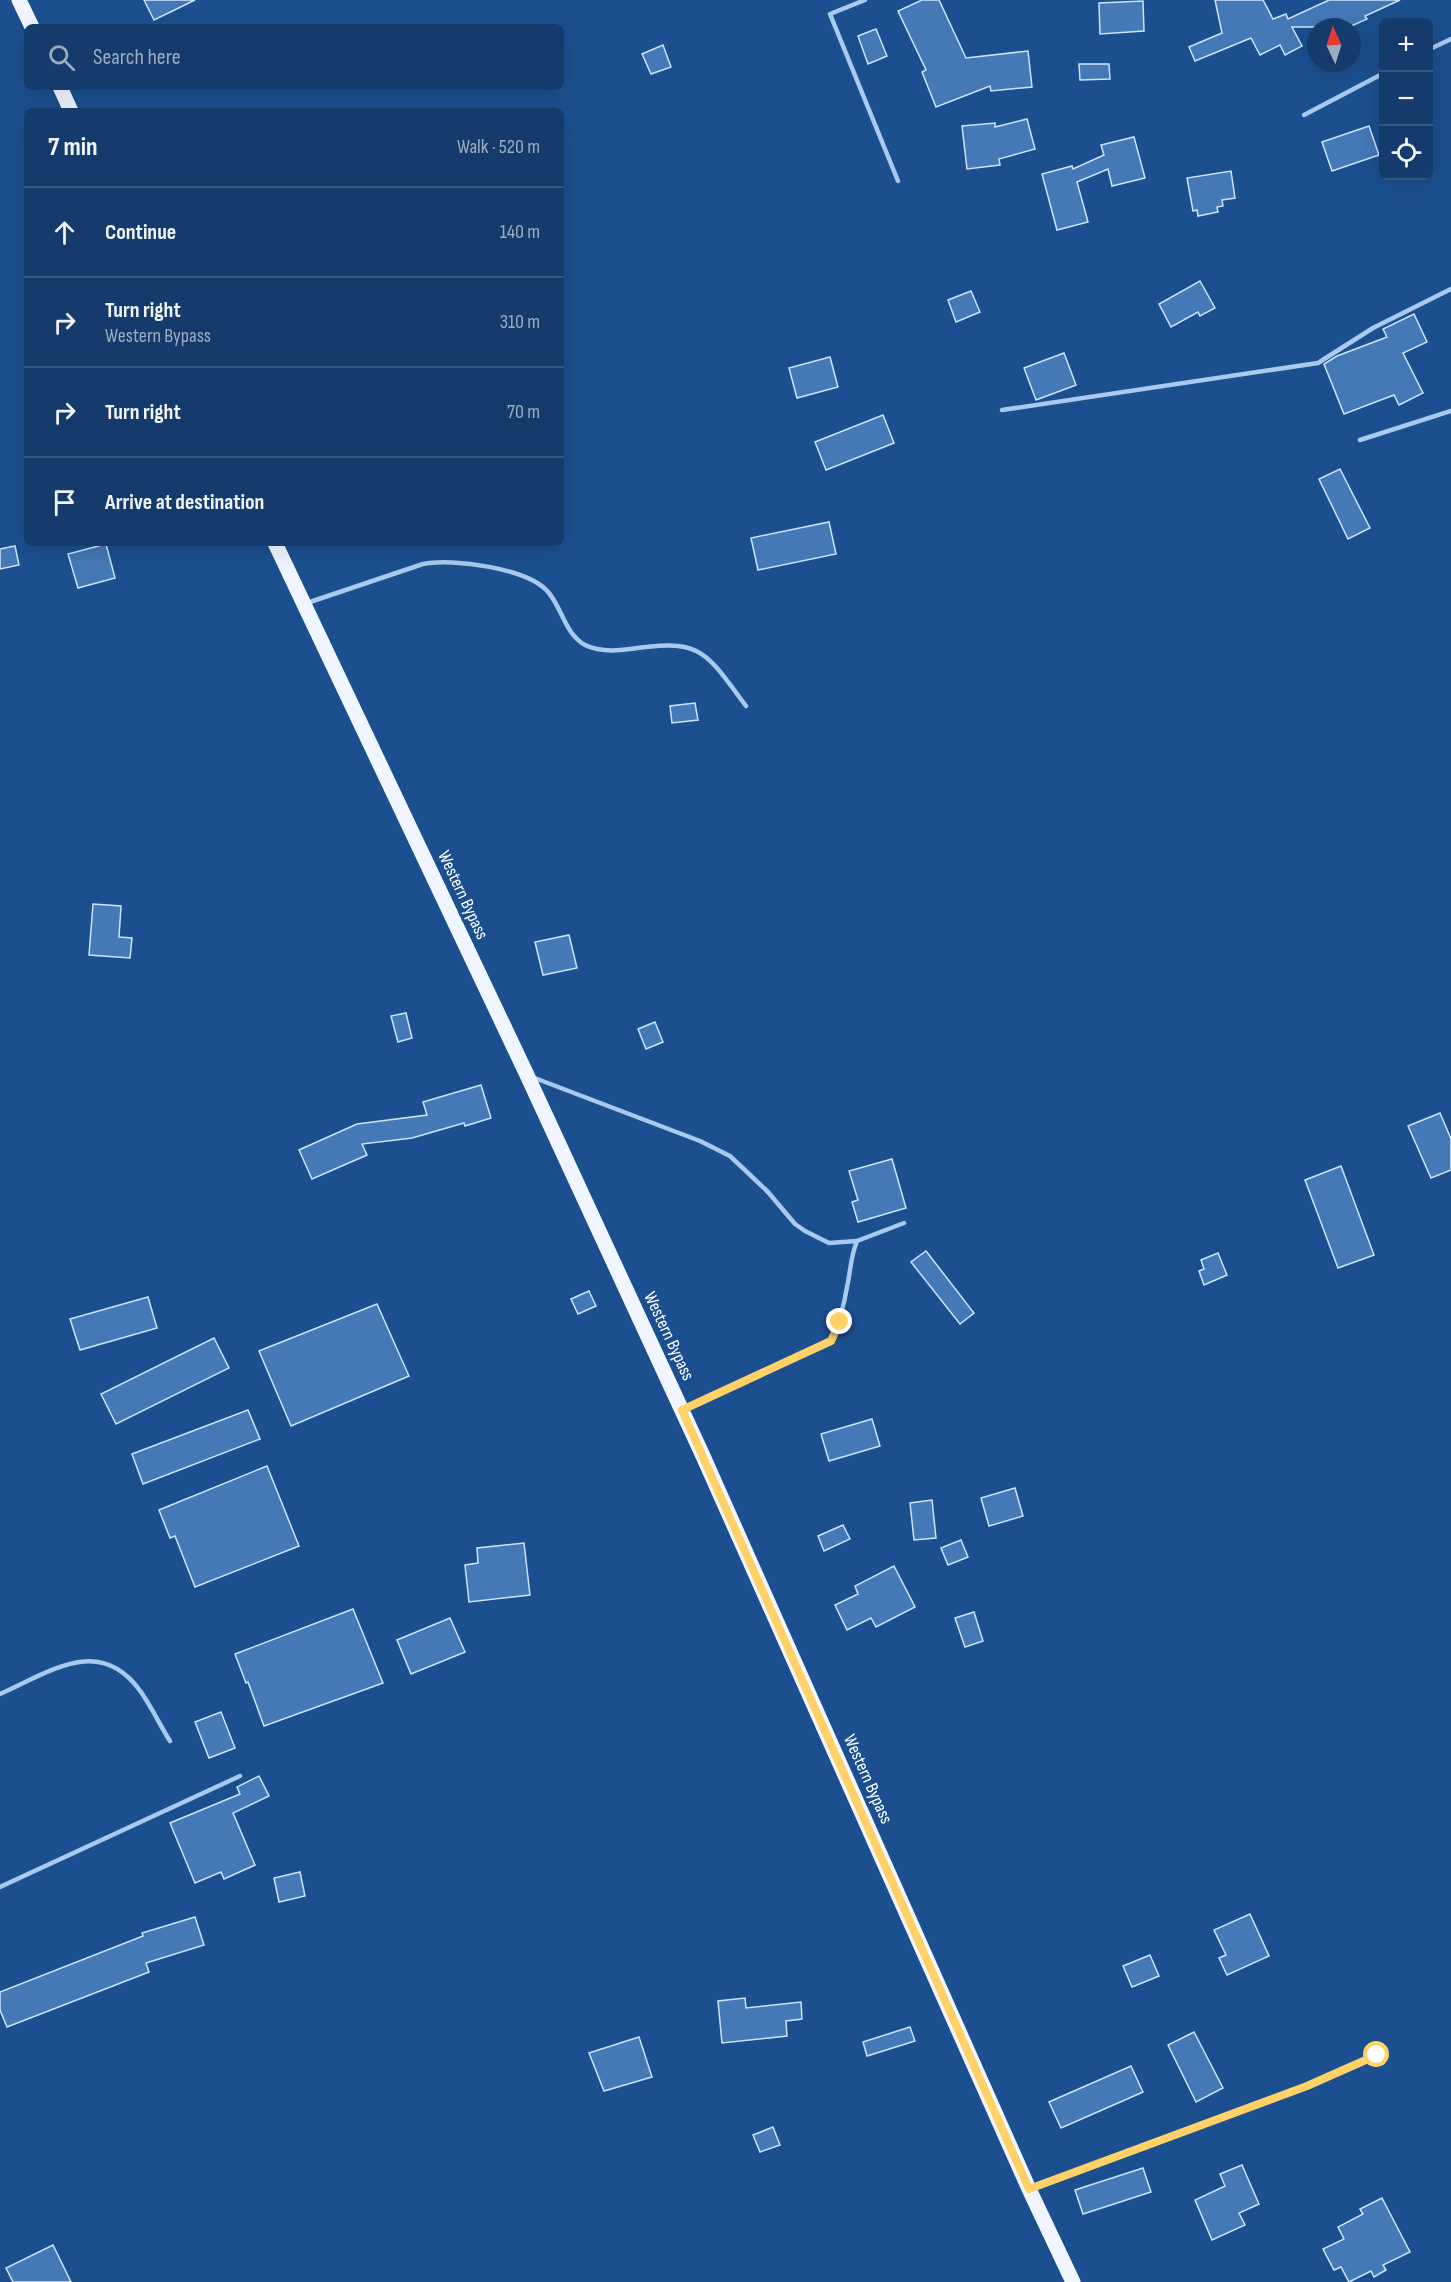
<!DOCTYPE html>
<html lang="en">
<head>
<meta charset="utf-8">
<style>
  :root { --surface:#143b6b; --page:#214673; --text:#f1f3f6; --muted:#9dadc1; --line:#33557e }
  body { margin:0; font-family:"Sofia Sans Condensed",sans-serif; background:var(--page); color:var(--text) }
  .controls { position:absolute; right:18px; top:18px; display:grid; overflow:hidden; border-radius:9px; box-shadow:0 6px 24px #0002 }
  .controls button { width:54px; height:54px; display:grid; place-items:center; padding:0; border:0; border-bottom:2px solid var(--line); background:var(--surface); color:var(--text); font:30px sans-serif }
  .compass { position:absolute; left:1307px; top:18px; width:54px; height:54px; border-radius:50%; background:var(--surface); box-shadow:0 6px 24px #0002; rotate:356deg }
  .stop { position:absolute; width:18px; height:18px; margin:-14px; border:4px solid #ffd166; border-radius:50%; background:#fff }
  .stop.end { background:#ffd166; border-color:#fff; box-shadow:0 2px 6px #0008 }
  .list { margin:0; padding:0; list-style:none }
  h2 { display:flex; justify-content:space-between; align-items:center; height:78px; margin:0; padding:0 24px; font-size:26px }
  h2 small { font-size:20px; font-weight:400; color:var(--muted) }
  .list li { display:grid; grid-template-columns:39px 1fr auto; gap:18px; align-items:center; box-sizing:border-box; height:90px; padding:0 24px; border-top:2px solid var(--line) }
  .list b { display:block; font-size:22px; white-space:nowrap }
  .list p { margin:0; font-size:20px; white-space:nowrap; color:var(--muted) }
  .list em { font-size:20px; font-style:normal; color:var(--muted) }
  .icon { flex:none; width:33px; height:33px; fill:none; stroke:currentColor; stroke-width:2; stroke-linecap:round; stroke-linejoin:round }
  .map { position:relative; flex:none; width:1451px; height:2282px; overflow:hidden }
  .search { position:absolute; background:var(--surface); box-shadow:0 6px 24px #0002; left:24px; top:24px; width:540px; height:66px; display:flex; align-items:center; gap:15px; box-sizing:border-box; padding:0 21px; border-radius:9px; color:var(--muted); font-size:22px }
  .panel { position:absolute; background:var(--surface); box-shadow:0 6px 24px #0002; left:24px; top:108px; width:540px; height:438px; border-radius:9px }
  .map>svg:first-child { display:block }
  .building { fill:#4478b7; stroke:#cfe3fa; stroke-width:1.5 }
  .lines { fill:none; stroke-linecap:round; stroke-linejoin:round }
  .service { stroke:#a9c9ee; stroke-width:4.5 }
  .primary { stroke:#f0f6ff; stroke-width:15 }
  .route { stroke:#ffd166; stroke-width:8 }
  .labels { text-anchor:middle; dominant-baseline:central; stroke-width:6; stroke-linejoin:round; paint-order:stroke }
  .street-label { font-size:18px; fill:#fff; stroke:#1b4f8f }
</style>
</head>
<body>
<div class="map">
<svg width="1451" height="2282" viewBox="0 0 1451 2282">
  <rect width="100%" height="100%" fill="#1b4f8f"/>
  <g class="building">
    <path d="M 144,0 L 195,0 L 154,20 Z"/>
    <path d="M 922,0 L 939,0 L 966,58 L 1028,51 L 1032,87 L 991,91 L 990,86 L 936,107 L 922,72 L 926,70 L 898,11 Z"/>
    <path d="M 1215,0 L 1263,0 L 1273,19 L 1286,14 L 1288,19 L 1329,0 L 1400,0 L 1365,16 L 1367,19 L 1349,27 L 1292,27 L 1302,46 L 1285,55 L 1280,45 L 1260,55 L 1251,38 L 1195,61 L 1189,47 L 1222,33 Z"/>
    <path d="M 1143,1 L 1144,31 L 1100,34 L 1099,3 Z"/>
    <path d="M 876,29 L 887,56 L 868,64 L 858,36 Z"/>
    <path d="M 663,45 L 671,67 L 651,74 L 642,54 Z"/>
    <path d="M 1079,64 L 1109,64 L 1110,79 L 1080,80 Z"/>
    <path d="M 1027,119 L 1035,149 L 999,159 L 1000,165 L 967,169 L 962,126 L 995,123 L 995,127 Z"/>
    <path d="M 1369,126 L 1379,155 L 1332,171 L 1322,142 Z"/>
    <path d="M 1134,137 L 1145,178 L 1112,186 L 1108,169 L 1077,182 L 1088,222 L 1057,230 L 1042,174 L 1072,166 L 1073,169 L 1104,155 L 1101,145 Z"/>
    <path d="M 1231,171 L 1235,198 L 1222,200 L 1223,206 L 1217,207 L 1218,212 L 1198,216 L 1197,210 L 1193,211 L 1187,178 Z"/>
    <path d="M 1200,281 L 1215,308 L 1200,316 L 1198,312 L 1171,327 L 1159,304 Z"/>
    <path d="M 971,291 L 980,312 L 956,322 L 948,300 Z"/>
    <path d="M 1414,314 L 1427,342 L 1403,353 L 1423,393 L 1399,405 L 1394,395 L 1344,414 L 1324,364 L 1337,356 L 1387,337 L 1383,329 Z"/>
    <path d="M 1064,353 L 1076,385 L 1036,400 L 1024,368 Z"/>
    <path d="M 830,357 L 838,387 L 797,398 L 789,368 Z"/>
    <path d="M 883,415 L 894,443 L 826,470 L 815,442 Z"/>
    <path d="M 1340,469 L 1370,528 L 1348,539 L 1319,479 Z"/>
    <path d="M 829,522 L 836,554 L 758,570 L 751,538 Z"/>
    <path d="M 106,544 L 115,578 L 78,588 L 68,554 Z"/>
    <path d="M 15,546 L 19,565 L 0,569 L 0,549 Z"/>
    <path d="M 695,703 L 698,720 L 672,723 L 670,706 Z"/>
    <path d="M 93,904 L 121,906 L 119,937 L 132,938 L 130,958 L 89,955 Z"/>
    <path d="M 569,935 L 577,968 L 543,975 L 535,942 Z"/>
    <path d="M 406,1013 L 412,1038 L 398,1042 L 391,1016 Z"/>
    <path d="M 655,1022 L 663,1042 L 646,1049 L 638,1029 Z"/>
    <path d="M 481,1085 L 491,1118 L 465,1126 L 464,1123 L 412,1138 L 362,1144 L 367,1155 L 312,1179 L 299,1150 L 357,1124 L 427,1115 L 423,1102 Z"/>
    <path d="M 1440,1113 L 1451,1139 L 1451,1170 L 1431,1178 L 1408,1126 Z"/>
    <path d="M 892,1159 L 906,1208 L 858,1222 L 852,1202 L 858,1200 L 849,1171 Z"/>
    <path d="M 1341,1166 L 1374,1255 L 1338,1268 L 1305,1180 Z"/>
    <path d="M 926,1251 L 974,1313 L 960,1324 L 911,1262 Z"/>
    <path d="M 1218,1253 L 1227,1275 L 1204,1285 L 1199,1271 L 1204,1269 L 1201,1260 Z"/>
    <path d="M 589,1291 L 596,1306 L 578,1314 L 571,1299 Z"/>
    <path d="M 148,1297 L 157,1328 L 80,1350 L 70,1319 Z"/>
    <path d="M 377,1304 L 409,1376 L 291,1426 L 259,1351 Z"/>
    <path d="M 214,1338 L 229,1368 L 116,1424 L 101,1394 Z"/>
    <path d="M 248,1410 L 260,1439 L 143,1484 L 132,1454 Z"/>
    <path d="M 872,1419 L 880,1446 L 829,1461 L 821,1434 Z"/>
    <path d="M 267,1466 L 299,1546 L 195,1587 L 175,1536 L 170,1538 L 159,1510 Z"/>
    <path d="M 1015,1488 L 1023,1516 L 989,1526 L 981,1498 Z"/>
    <path d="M 932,1500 L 936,1538 L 914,1540 L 910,1503 Z"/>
    <path d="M 843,1525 L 850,1539 L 824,1551 L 818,1536 Z"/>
    <path d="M 961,1540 L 968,1557 L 948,1565 L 941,1548 Z"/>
    <path d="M 524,1543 L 530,1595 L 469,1602 L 465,1565 L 478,1563 L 477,1548 Z"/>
    <path d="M 894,1566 L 915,1607 L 876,1627 L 871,1618 L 847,1630 L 835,1605 L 858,1594 L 855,1586 Z"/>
    <path d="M 353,1609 L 383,1683 L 264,1726 L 248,1682 L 246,1683 L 235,1654 Z"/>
    <path d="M 974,1612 L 983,1641 L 965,1647 L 955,1618 Z"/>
    <path d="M 450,1618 L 465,1652 L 411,1674 L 397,1640 Z"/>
    <path d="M 221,1712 L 235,1748 L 209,1758 L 195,1722 Z"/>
    <path d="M 259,1776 L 269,1796 L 233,1813 L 255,1865 L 224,1879 L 221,1872 L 195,1883 L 170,1823 L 240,1794 L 237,1787 Z"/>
    <path d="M 300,1872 L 305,1896 L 279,1902 L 274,1878 Z"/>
    <path d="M 1250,1914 L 1269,1956 L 1227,1975 L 1219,1958 L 1226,1955 L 1214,1930 Z"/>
    <path d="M 195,1917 L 204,1945 L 146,1963 L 149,1972 L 7,2027 L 0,2010 L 0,1992 L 143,1936 L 142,1933 Z"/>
    <path d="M 1150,1955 L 1159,1976 L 1132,1987 L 1123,1966 Z"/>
    <path d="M 745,1998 L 746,2008 L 801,2002 L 802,2019 L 786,2021 L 787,2036 L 722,2043 L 718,2001 Z"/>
    <path d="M 910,2027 L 915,2041 L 867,2056 L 863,2042 Z"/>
    <path d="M 1194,2032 L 1223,2088 L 1196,2102 L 1168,2045 Z"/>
    <path d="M 639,2037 L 652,2077 L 604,2091 L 589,2053 Z"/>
    <path d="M 1131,2066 L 1143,2092 L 1061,2128 L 1049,2102 Z"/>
    <path d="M 773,2127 L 780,2145 L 760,2152 L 753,2135 Z"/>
    <path d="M 1242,2165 L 1259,2204 L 1239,2213 L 1245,2225 L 1212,2240 L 1195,2200 L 1225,2186 L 1220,2174 Z"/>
    <path d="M 1143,2168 L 1151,2192 L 1083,2214 L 1075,2190 Z"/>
    <path d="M 1382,2198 L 1410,2252 L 1383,2265 L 1386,2270 L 1374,2277 L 1371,2271 L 1349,2282 L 1341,2267 L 1334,2270 L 1323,2249 L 1344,2239 L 1338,2227 L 1363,2214 L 1360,2209 Z"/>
    <path d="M 53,2245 L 71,2282 L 13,2282 L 6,2268 Z"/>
  </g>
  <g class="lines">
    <g class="service">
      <path d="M 865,0 L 830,14 L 898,181"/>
      <path d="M 1428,50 L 1451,39"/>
      <path d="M 1304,115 L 1384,73"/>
      <path d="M 1002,410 L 1318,363 L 1373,328 L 1451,289"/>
      <path d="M 1360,440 L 1451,411"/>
      <path d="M 307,603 L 423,564 C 452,558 529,568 549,593 C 562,609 566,635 585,645 C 599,652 616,651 630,649 C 702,638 705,651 746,706"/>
      <path d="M 532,1077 L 700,1141 L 730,1156 L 768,1192 L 795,1224 L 805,1231 L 829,1243 L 857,1241"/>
      <path d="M 684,1409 L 831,1341 C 839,1323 844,1306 847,1287 C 851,1269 850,1259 857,1241 L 904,1223"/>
      <path d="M 0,1694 C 50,1672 100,1634 141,1692 C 152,1708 160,1725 170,1741"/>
      <path d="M 0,1887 L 240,1776"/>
      <path d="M 1031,2188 L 1307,2086 L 1377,2055"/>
    </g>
    <g class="primary">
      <path d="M 19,0 L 32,27"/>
      <path d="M 60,87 L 71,111"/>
      <path d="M 275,543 L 527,1075 L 703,1456 L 1029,2189 L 1073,2282"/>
    </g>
  </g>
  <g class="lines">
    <path class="route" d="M 840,1322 L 831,1341 L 682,1410 L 1029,2189 L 1307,2086 L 1377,2055"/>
  </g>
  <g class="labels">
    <g class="street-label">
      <text transform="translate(463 895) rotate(65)">Western Bypass</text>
      <text transform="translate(669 1336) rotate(65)">Western Bypass</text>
      <text transform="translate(868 1779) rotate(66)">Western Bypass</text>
    </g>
  </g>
</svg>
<div class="controls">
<button>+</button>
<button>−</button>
<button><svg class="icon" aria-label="locate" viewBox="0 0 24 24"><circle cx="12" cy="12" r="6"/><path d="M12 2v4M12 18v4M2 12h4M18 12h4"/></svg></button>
</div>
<svg class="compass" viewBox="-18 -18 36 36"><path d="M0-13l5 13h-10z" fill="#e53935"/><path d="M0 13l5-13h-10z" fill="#9dadc1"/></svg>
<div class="stop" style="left:1377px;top:2055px"></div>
<div class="stop end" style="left:840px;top:1322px"></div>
<div class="search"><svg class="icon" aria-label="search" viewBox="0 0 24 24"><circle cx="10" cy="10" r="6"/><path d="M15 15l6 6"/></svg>Search here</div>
<section class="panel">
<h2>7 min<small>Walk · 520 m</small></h2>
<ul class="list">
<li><svg class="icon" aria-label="ahead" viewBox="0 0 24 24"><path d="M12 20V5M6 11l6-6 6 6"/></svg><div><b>Continue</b></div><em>140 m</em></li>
<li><svg class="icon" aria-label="right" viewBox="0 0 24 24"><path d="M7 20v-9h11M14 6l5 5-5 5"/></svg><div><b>Turn right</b><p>Western Bypass</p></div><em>310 m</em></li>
<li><svg class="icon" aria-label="right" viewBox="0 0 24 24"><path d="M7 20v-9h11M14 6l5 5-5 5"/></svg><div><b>Turn right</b></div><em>70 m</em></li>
<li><svg class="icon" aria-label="arrive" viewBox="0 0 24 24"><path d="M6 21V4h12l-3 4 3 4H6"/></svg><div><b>Arrive at destination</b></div></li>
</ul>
</section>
</div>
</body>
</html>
